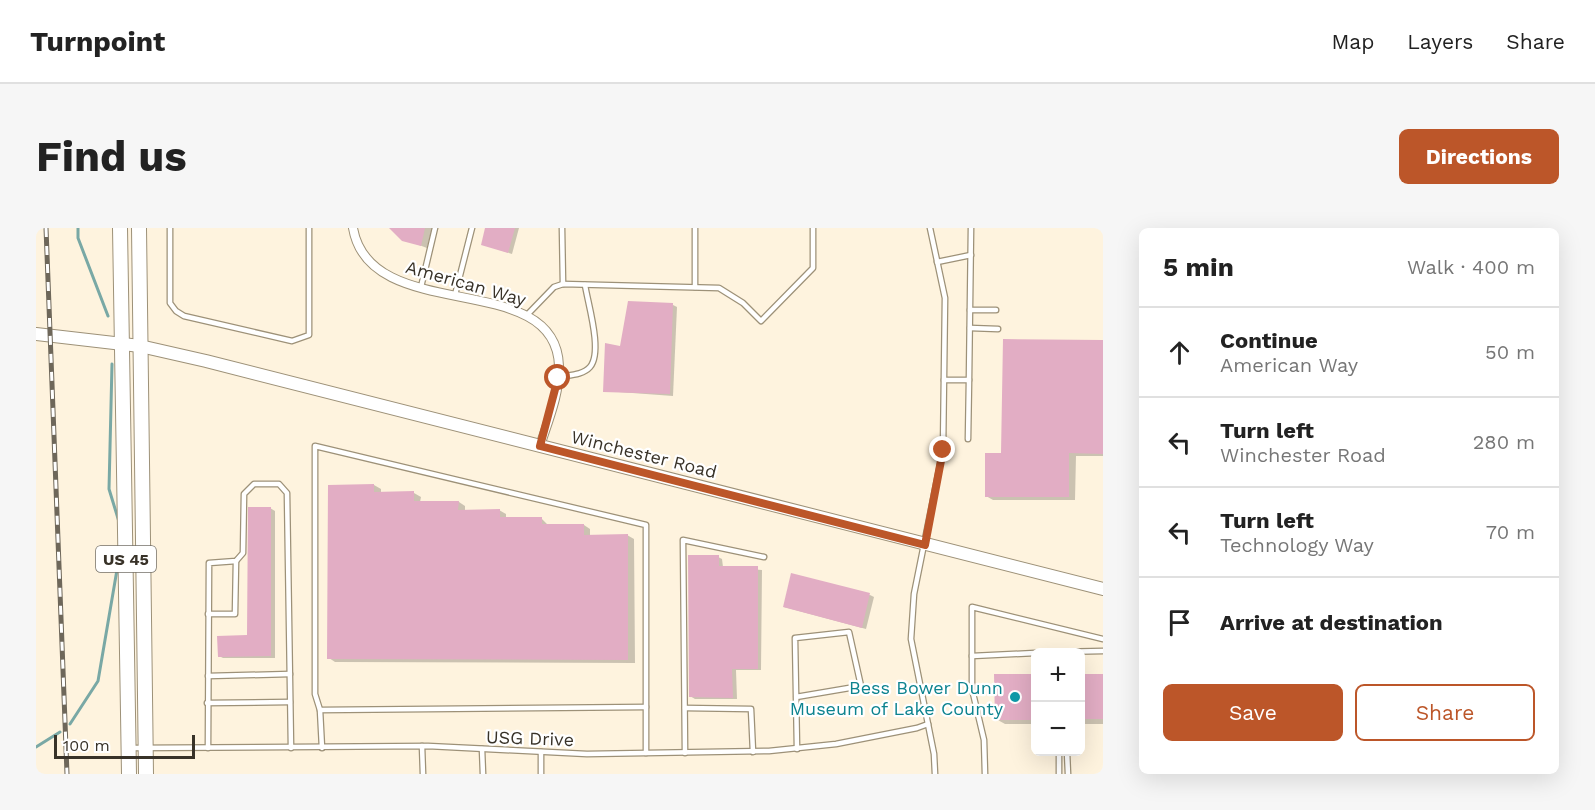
<!DOCTYPE html>
<html lang="en">
<head>
<meta charset="utf-8">
<style>
  :root { --surface:#fff; --page:#f6f6f6; --text:#222; --muted:#767676; --line:#e0e0e0; --accent:#bc5629 }
  body { margin:0; font-family:"Work Sans",sans-serif; background:var(--page); color:var(--text) }
  .controls { position:absolute; right:18px; bottom:18px; display:grid; overflow:hidden; border-radius:9px; box-shadow:0 6px 24px #0002 }
  .controls button { width:54px; height:54px; display:grid; place-items:center; padding:0; border:0; border-bottom:2px solid var(--line); background:var(--surface); color:var(--text); font:30px sans-serif }
  .scale { position:absolute; left:18px; bottom:15px; width:141px; box-sizing:border-box; padding-left:6px; border:3px solid #383228; border-top:0; font-size:16px; line-height:21px; white-space:nowrap; color:#383228; -webkit-text-stroke:4px #fff; paint-order:stroke }
  .stop { position:absolute; width:18px; height:18px; margin:-14px; border:4px solid #bc5629; border-radius:50%; background:#fff }
  .stop.end { background:#bc5629; border-color:#fff; box-shadow:0 2px 6px #0008 }
  .list { margin:0; padding:0; list-style:none }
  h2 { display:flex; justify-content:space-between; align-items:center; height:78px; margin:0; padding:0 24px; font-size:26px }
  h2 small { font-size:20px; font-weight:400; color:var(--muted) }
  .list li { display:grid; grid-template-columns:39px 1fr auto; gap:18px; align-items:center; box-sizing:border-box; height:90px; padding:0 24px; border-top:2px solid var(--line) }
  .list b { display:block; font-size:22px; white-space:nowrap }
  .list p { margin:0; font-size:20px; white-space:nowrap; color:var(--muted) }
  .list em { font-size:20px; font-style:normal; color:var(--muted) }
  .actions { display:flex; gap:12px; padding:18px 24px }
  .actions a { flex:1; padding:14px 0; border:2px solid var(--accent); border-radius:9px; text-align:center; font-size:21px; color:var(--accent) }
  .actions .main { background:var(--accent); color:#fff }
  .icon { flex:none; width:33px; height:33px; fill:none; stroke:currentColor; stroke-width:2; stroke-linecap:round; stroke-linejoin:round }
  .map { position:relative; flex:none; width:1067px; height:546px; overflow:hidden; border-radius:9px }
  header { display:flex; align-items:center; gap:36px; box-sizing:border-box; height:84px; padding:0 30px; background:var(--surface); border-bottom:2px solid var(--line) }
  header strong { font-size:28px }
  nav { display:flex; gap:33px; margin-inline-start:auto; font-size:21px }
  .intro { display:flex; align-items:center; justify-content:space-between; box-sizing:border-box; height:144px; padding:0 36px }
  h1 { margin:0; font-size:42px }
  .button { padding:15px 27px; border-radius:9px; background:var(--accent); color:#fff; font-size:21px; font-weight:700 }
  main { display:flex; gap:36px; padding:0 36px }
  aside { flex:1; background:var(--surface); border-radius:9px; box-shadow:0 6px 24px #0002 }
  .map>svg:first-child { display:block }
  .shadow { fill:#0003 }
  .lines { fill:none; stroke-linecap:round; stroke-linejoin:round }
  .stream { stroke:#79a8a5; stroke-width:3 }
  .building { fill:#e2adc4 }
  .service-casing { stroke:#9d9178; stroke-width:7 }
  .minor-casing { stroke:#9d9178; stroke-width:10 }
  .secondary-casing { stroke:#9d9178; stroke-width:14 }
  .primary-casing { stroke:#9d9178; stroke-width:16 }
  .service { stroke:#fff; stroke-width:4.5 }
  .minor { stroke:#fff; stroke-width:8 }
  .secondary { stroke:#fff; stroke-width:12 }
  .primary { stroke:#fff; stroke-width:14 }
  .rail-casing { stroke:#6e675a; stroke-width:5 }
  .rail { stroke:#fff; stroke-width:3; stroke-dasharray:9; stroke-linecap:butt }
  .route { stroke:#bc5629; stroke-width:8 }
  .culture-dot { fill:#0f9aa8; stroke:#fff; stroke-width:2 }
  .labels { text-anchor:middle; dominant-baseline:central; stroke-width:4.5; stroke-linejoin:round; paint-order:stroke }
  .shield { fill:#fff; stroke:#747068; stroke-width:1.5 }
  .shield-label { font-size:16px; font-weight:bold; fill:#383228 }
  .street-label { font-size:18px; fill:#383228; stroke:#fff }
  .culture-label { font-size:18px; fill:#0d838f; stroke:#fff; text-anchor:end }
</style>
</head>
<body>
<header>
<strong>Turnpoint</strong>
<nav><a>Map</a><a>Layers</a><a>Share</a></nav>
</header>
<div class="intro"><h1>Find us</h1><a class="button">Directions</a></div>
<main>
<div class="map">
<svg width="1067" height="546" viewBox="0 0 1067 546">
  <rect width="100%" height="100%" fill="#fef3de"/>
  <g class="shadow">
    <path d="M 354,0 L 396,0 L 391,20 L 367,11 Z"/>
    <path d="M 450,0 L 483,0 L 476,26 L 446,16 Z"/>
    <path d="M 637,77 L 641,79 L 637,168 L 569,163 L 586,119 Z"/>
    <path d="M 1067,113 L 1067,228 L 1040,228 L 1039,272 L 957,272 L 950,268 L 967,226 Z"/>
    <path d="M 338,257 L 345,261 L 345,265 L 378,265 L 385,269 L 384,274 L 423,274 L 429,278 L 429,283 L 463,282 L 470,286 L 470,290 L 505,290 L 512,297 L 548,297 L 554,301 L 554,308 L 591,307 L 598,311 L 599,435 L 299,434 L 293,430 L 293,258 Z"/>
    <path d="M 234,280 L 239,283 L 239,430 L 187,430 L 183,428 L 213,409 Z"/>
    <path d="M 682,329 L 686,331 L 687,339 L 726,342 L 725,442 L 700,442 L 701,471 L 659,471 L 654,468 Z"/>
    <path d="M 834,367 L 838,369 L 830,401 L 748,379 Z"/>
    <path d="M 960,447 L 999,447 L 999,496 L 969,496 L 960,491 Z"/>
    <rect x="1044" y="447" width="23" height="49"/>
  </g>
  <g class="lines">
    <g class="stream">
      <path d="M 42,0 L 42,10 L 72,88"/>
      <path d="M 76,136 L 73,261 L 84,297"/>
      <path d="M 34,496 L 62,453 L 83,330"/>
      <path d="M 0,519 L 24,504"/>
    </g>
  </g>
  <g class="building">
    <path d="M 353,0 L 389,0 L 385,18 L 366,13 Z"/>
    <path d="M 449,0 L 479,0 L 472,25 L 445,17 Z"/>
    <path d="M 592,73 L 637,75 L 634,166 L 567,164 L 569,115 L 584,118 Z"/>
    <path d="M 967,111 L 1067,112 L 1067,226 L 1033,225 L 1033,269 L 949,269 L 949,225 L 965,225 Z"/>
    <path d="M 338,256 L 338,264 L 378,263 L 378,273 L 423,273 L 422,282 L 464,281 L 464,289 L 506,289 L 506,296 L 548,296 L 548,307 L 592,306 L 592,432 L 291,431 L 292,257 Z"/>
    <path d="M 212,279 L 235,279 L 235,428 L 182,429 L 181,408 L 211,407 Z"/>
    <path d="M 652,327 L 683,327 L 683,338 L 722,338 L 722,441 L 696,441 L 697,470 L 653,469 Z"/>
    <path d="M 755,345 L 834,365 L 826,400 L 747,379 Z"/>
    <path d="M 958,446 L 999,446 L 999,492 L 959,492 Z"/>
    <rect x="1044" y="446" width="23" height="45"/>
  </g>
  <g class="lines">
    <defs>
      <g id="service">
        <path d="M 134,0 L 134,75 L 140,83 L 148,88 L 256,113 L 273,107 L 273,0"/>
        <path d="M 526,0 L 527,56"/>
        <path d="M 894,0 L 909,70 L 907,222 L 878,366 L 875,411 L 898,526 L 899,546"/>
        <path d="M 901,34 L 935,27"/>
        <path d="M 385,59 L 399,0"/>
        <path d="M 659,59 L 659,0"/>
        <path d="M 419,67 L 436,0"/>
        <path d="M 934,82 L 960,82"/>
        <path d="M 490,88 L 518,59 L 527,56 L 683,60 L 707,75 L 725,93 L 777,40 L 777,0"/>
        <path d="M 934,100 L 962,101"/>
        <path d="M 523,149 C 533,147 547,147 554,139 C 567,124 552,76 549,57"/>
        <path d="M 908,152 L 933,152 L 932,211"/>
        <path d="M 933,152 L 935,0"/>
        <path d="M 172,386 L 199,386 L 200,333"/>
        <path d="M 1020,424 L 1067,423"/>
        <path d="M 936,428 L 999,425"/>
        <path d="M 172,448 L 254,446"/>
        <path d="M 760,469 L 825,458 L 813,404 L 759,410 L 761,521"/>
        <path d="M 171,475 L 254,474"/>
        <path d="M 649,480 L 715,481 L 717,524"/>
        <path d="M 284,482 L 610,479"/>
        <path d="M 386,518 L 387,546"/>
        <path d="M 95,520 L 392,518 L 551,526 L 733,523 L 800,516 L 881,500 L 892,496"/>
        <path d="M 172,520 L 173,335 L 200,333 L 207,325 L 208,266 L 218,256 L 243,256 L 251,265 L 255,520"/>
        <path d="M 286,520 L 284,482 L 279,466 L 279,218 L 610,297 L 610,525"/>
        <path d="M 446,521 L 447,546"/>
        <path d="M 505,524 L 505,546"/>
        <path d="M 1031,524 L 1032,546"/>
        <path d="M 649,525 L 647,312 L 728,329"/>
        <path d="M 949,546 L 948,512 L 936,461 L 936,379 L 1067,411"/>
        <path d="M 1023,546 L 1023,524"/>
      </g>
      <path id="minor" d="M 317,0 C 334,99 520,39 523,138 C 524,165 512,193 504,218"/>
      <path id="secondary" d="M 0,106 L 104,118 L 170,133 L 1067,361"/>
      <g id="primary">
        <path d="M 84,0 L 93,546"/>
        <path d="M 103,0 L 110,546"/>
      </g>
    </defs>
    <use href="#service" class="service-casing"/>
    <use href="#minor" class="minor-casing"/>
    <use href="#secondary" class="secondary-casing"/>
    <use href="#primary" class="primary-casing"/>
    <use href="#service" class="service"/>
    <use href="#minor" class="minor"/>
    <use href="#secondary" class="secondary"/>
    <use href="#primary" class="primary"/>
    <defs>
      <path id="rail" d="M 10,0 L 31,546"/>
    </defs>
    <use href="#rail" class="rail-casing"/>
    <use href="#rail" class="rail"/>
  </g>
  <g class="lines">
    <path class="route" d="M 522,150 L 504,218 L 889,317 L 907,222"/>
  </g>
  <circle class="culture-dot" cx="979" cy="469" r="6"/>
  <g class="labels">
    <rect class="shield" x="60" y="318" width="60" height="26" rx="4.5"/>
    <g class="shield-label">
      <text x="90" y="331">US 45</text>
    </g>
    <g class="street-label">
      <text transform="translate(430 55) rotate(16)">American Way</text>
      <text transform="translate(608 226) rotate(14)">Winchester Road</text>
      <text transform="translate(494 510) rotate(2)">USG Drive</text>
    </g>
    <g class="culture-label">
      <text x="967" y="459">Bess Bower Dunn<tspan x="967" dy="21">Museum of Lake County</tspan></text>
    </g>
  </g>
</svg>
<div class="controls">
<button>+</button>
<button>−</button>
</div>
<div class="scale">100 m</div>
<div class="stop" style="left:522px;top:150px"></div>
<div class="stop end" style="left:907px;top:222px"></div>
</div>
<aside>
<h2>5 min<small>Walk · 400 m</small></h2>
<ul class="list">
<li><svg class="icon" aria-label="ahead" viewBox="0 0 24 24"><path d="M12 20V5M6 11l6-6 6 6"/></svg><div><b>Continue</b><p>American Way</p></div><em>50 m</em></li>
<li><svg class="icon" aria-label="left" viewBox="0 0 24 24"><path d="M17 20v-9H6M10 6l-5 5 5 5"/></svg><div><b>Turn left</b><p>Winchester Road</p></div><em>280 m</em></li>
<li><svg class="icon" aria-label="left" viewBox="0 0 24 24"><path d="M17 20v-9H6M10 6l-5 5 5 5"/></svg><div><b>Turn left</b><p>Technology Way</p></div><em>70 m</em></li>
<li><svg class="icon" aria-label="arrive" viewBox="0 0 24 24"><path d="M6 21V4h12l-3 4 3 4H6"/></svg><div><b>Arrive at destination</b></div></li>
</ul>
<div class="actions"><a class="main">Save</a><a>Share</a></div>
</aside>
</main>
</body>
</html>
